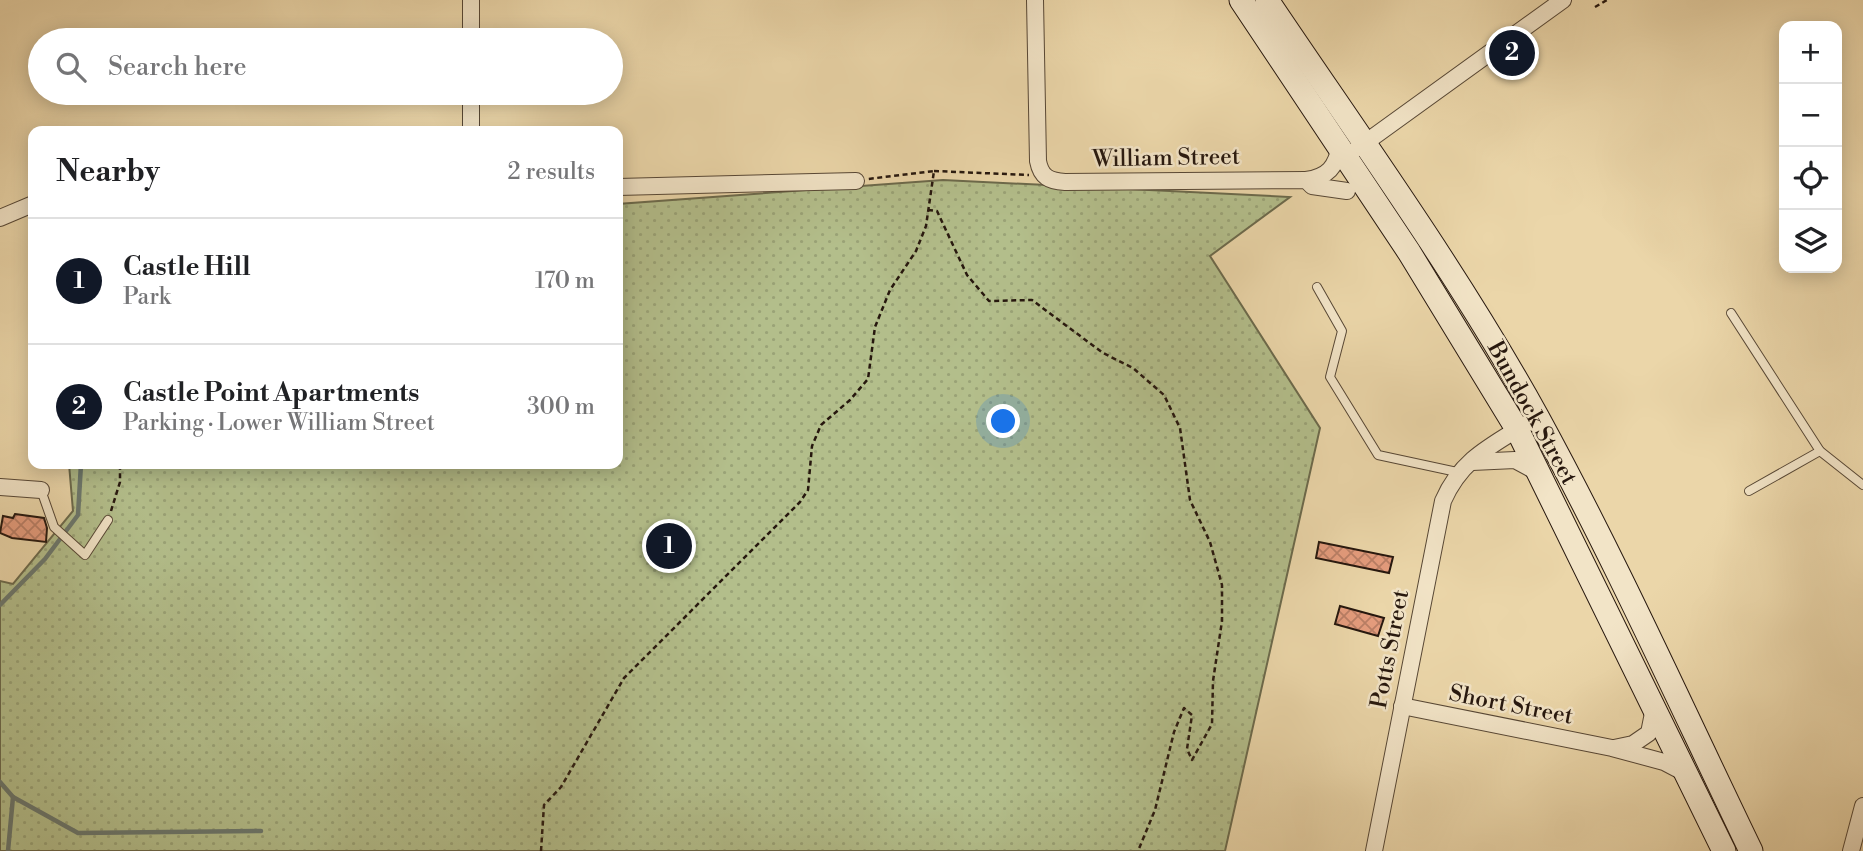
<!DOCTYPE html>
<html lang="en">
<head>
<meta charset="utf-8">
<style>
  :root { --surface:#fff; --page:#f6f6f6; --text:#202124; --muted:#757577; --line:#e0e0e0; --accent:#111827 }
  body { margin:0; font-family:"Libre Bodoni",serif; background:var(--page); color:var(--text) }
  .controls { position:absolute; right:21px; top:21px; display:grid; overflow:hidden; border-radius:14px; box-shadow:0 4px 18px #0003 }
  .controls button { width:63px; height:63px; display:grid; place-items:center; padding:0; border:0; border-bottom:2px solid var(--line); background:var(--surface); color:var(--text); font:35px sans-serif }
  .you { position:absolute; left:1004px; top:422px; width:24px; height:24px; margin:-18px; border:5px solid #fff; border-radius:50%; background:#1a73e8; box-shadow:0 0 0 10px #1a73e833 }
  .badge { display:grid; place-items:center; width:46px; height:46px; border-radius:50%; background:var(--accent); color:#fff; font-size:23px; font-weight:700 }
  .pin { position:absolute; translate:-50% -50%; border:4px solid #fff; box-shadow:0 2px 7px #0006 }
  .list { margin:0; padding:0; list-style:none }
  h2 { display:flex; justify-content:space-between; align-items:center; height:91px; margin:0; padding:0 28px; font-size:30px }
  h2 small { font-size:23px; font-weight:400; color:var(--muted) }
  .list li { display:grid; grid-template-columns:46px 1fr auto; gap:21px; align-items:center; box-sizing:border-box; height:126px; padding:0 28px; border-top:2px solid var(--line) }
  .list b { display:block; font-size:26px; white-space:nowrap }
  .list p { margin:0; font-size:23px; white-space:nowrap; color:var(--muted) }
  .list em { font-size:23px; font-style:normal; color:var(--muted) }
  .icon { flex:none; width:38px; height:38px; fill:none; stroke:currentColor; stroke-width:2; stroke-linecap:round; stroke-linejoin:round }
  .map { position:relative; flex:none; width:1863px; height:851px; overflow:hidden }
  .search { position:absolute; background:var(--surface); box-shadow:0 4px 18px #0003; left:28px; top:28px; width:595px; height:77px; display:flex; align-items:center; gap:18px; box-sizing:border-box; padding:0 24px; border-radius:38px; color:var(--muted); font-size:26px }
  .panel { position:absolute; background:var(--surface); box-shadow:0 4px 18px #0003; left:28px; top:126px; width:595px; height:343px; border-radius:14px }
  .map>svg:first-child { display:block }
  .grass { fill:url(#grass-dots); stroke:#6c6a4c; stroke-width:2 }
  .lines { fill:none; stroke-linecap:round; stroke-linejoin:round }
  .stream { stroke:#6b786e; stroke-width:4.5 }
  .building { fill:url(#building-cross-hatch); stroke:#26170e; stroke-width:2 }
  .service-casing { stroke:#574735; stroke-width:10 }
  .minor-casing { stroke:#574735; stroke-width:18 }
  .secondary-casing { stroke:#26170e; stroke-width:25 }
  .path { stroke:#26170e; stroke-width:2.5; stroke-dasharray:5 3.5; stroke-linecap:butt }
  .service { stroke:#f2e4c7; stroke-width:8 }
  .minor { stroke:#f2e4c7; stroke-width:16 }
  .secondary { stroke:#f2e4c7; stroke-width:23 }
  .labels { text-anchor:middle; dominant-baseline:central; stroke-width:5; stroke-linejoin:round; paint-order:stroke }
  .street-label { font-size:23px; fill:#26170e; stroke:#f2e4c7 }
</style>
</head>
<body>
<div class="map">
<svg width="1863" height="851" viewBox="0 0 1863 851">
  <defs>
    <pattern id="grass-dots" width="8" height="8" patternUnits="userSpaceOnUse" patternTransform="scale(1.75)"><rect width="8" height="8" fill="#b3be8b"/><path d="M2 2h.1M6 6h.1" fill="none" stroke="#9aa377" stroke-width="1.8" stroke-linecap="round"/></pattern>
    <pattern id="building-cross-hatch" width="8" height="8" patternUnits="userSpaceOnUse" patternTransform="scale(1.75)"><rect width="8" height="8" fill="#e59c7d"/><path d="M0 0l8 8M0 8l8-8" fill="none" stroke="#b97e65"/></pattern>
  </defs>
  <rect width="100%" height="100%" fill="#ebd6a9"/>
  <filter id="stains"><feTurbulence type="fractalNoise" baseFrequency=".00286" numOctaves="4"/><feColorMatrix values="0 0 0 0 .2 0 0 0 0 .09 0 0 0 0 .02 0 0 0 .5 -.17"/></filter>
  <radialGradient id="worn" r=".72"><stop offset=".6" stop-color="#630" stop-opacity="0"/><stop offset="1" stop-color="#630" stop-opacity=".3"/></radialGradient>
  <path class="grass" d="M 943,180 L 1290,197 L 1210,256 L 1320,428 L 1225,851 L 0,851 L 0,581 L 13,584 L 73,511 L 69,464 L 618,464 L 618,204 Z"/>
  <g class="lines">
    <g class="stream">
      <path d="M 0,605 L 45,559 L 78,515 L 81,464"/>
      <path d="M 0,782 L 13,797 L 8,851"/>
      <path d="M 13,797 L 78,833 L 261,831"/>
    </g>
  </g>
  <g class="building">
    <path d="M 15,514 L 44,518 L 47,528 L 46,542 L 12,538 L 0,533 L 3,516 L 13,518 Z"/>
    <path d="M 1319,542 L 1393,557 L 1389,573 L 1316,558 Z"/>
    <path d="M 1340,606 L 1384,618 L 1378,636 L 1335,624 Z"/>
  </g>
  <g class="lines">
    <defs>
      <g id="service">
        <path d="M 1317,287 L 1342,331 L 1330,377 L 1378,455 L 1457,472"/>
        <path d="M 1731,313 L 1820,451 L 1863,485"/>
        <path d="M 41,490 L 54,527 L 85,555 L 108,520"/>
        <path d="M 1749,491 L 1820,451"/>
      </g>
      <g id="minor">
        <path d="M 1035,0 L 1038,161 C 1041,177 1049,181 1065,182 L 1306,180 L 1312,186 L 1347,191"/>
        <path d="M 471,40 L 471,0"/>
        <path d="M 471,131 L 471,93"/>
        <path d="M 1358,148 L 1563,0"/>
        <path d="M 1306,180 C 1328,177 1336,167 1340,146"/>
        <path d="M 618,187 L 856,181"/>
        <path d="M 0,218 L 33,204"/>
        <path d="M 1472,462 L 1515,460 L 1537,472"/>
        <path d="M 0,487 L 41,490"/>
        <path d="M 1402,706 L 1612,748 L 1664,762 L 1685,773"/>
        <path d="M 1614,748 L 1633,744 L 1649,733 L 1654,708"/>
        <path d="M 1374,851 L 1443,501 C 1461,460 1489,447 1526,424"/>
        <path d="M 1851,851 L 1863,806"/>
      </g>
      <g id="secondary">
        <path d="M 1241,0 L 1409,252 L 1517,429 L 1724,851"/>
        <path d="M 1267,0 C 1359,137 1458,273 1538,418 C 1615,559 1681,706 1751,851"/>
      </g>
    </defs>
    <use href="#service" class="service-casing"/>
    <use href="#minor" class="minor-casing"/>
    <use href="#secondary" class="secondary-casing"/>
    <g class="path">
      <path d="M 1595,7 L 1607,0"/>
      <path d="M 934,171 L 1029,175"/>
      <path d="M 928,210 L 937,211 L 967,275 L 989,301 L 1032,300 L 1103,353 L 1133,368 L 1164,395 L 1180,428 L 1190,500 L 1210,542 L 1222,585 L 1222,621 L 1213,681 L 1212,724 L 1192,760 L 1187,749 L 1192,715 L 1184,708 L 1174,732 L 1155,810 L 1138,851"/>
      <path d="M 111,511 L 120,482 L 120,464"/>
      <path d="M 541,851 L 544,805 L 561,787 L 624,678 L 800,502 L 808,490 L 812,446 L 821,425 L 850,400 L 868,379 L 875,327 L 890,290 L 916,251 L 926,226 L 934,171 L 868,179"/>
    </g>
    <use href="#service" class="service"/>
    <use href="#minor" class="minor"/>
    <use href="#secondary" class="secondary"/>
  </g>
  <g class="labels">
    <g class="street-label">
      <text transform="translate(1166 158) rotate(-1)">William Street</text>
      <text transform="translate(1532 413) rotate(61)">Bundock Street</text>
      <text transform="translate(1390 649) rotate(-79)">Potts Street</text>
      <text transform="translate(1511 705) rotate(11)">Short Street</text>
    </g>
  </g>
  <rect width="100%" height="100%" filter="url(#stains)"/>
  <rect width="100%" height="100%" fill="url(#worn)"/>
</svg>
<div class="controls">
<button>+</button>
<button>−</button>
<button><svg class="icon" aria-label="locate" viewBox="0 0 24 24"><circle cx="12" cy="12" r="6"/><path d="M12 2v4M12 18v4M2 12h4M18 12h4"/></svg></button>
<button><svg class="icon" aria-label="layers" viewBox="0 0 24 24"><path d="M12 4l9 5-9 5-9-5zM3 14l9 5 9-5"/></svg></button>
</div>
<div class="you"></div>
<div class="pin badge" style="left:669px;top:546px">1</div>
<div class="pin badge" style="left:1512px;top:53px">2</div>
<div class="search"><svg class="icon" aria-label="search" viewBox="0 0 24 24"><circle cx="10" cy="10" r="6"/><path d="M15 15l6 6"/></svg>Search here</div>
<section class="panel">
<h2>Nearby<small>2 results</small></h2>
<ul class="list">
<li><span class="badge">1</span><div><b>Castle Hill</b><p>Park</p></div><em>170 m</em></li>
<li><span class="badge">2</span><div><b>Castle Point Apartments</b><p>Parking · Lower William Street</p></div><em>300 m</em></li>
</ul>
</section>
</div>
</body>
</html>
